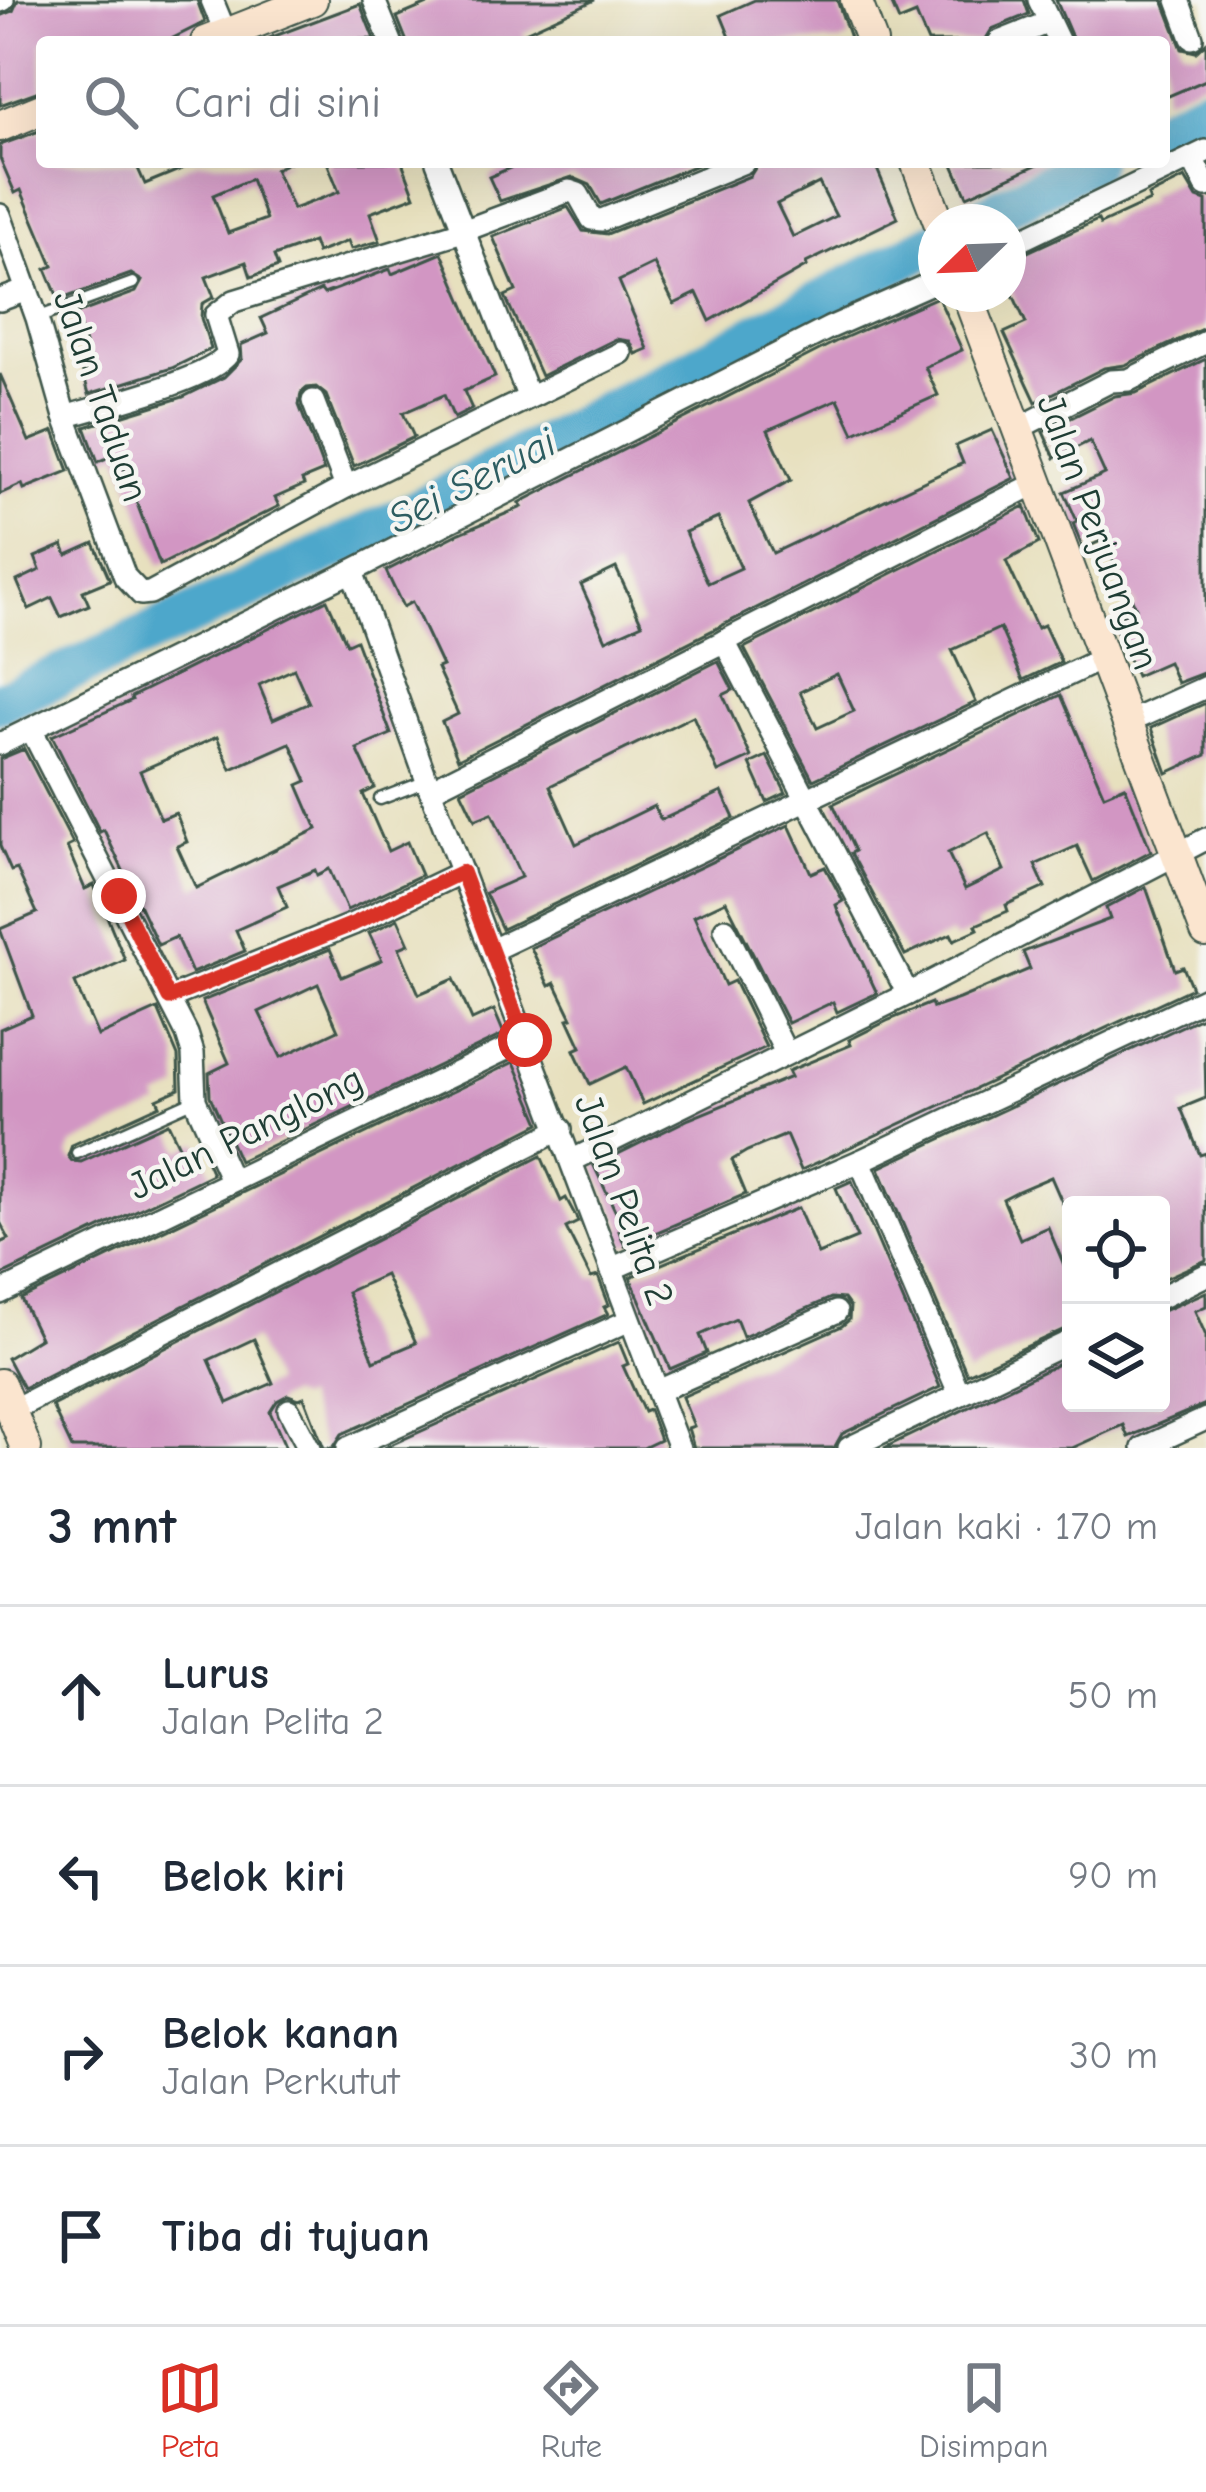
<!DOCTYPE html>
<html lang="id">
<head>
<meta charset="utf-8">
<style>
  :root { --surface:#fff; --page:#f2f2f3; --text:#1f2937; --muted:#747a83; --line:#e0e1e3; --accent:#d93025 }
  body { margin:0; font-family:"Comic Neue",sans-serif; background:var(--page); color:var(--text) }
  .controls { position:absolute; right:36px; bottom:36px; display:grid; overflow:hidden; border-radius:12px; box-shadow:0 12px 48px #0002 }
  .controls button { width:108px; height:108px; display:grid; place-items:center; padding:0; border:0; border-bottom:3px solid var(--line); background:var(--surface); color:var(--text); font:60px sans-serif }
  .compass { position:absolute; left:918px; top:204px; width:108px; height:108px; border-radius:50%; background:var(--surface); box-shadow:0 12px 48px #0002; rotate:247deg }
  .stop { position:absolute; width:36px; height:36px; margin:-27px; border:9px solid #d93025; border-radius:50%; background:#fff }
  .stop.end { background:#d93025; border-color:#fff; box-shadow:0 3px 12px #0008 }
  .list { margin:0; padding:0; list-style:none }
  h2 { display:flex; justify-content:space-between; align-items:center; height:156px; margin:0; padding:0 48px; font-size:51px }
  h2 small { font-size:39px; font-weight:400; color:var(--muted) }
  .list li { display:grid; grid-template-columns:78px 1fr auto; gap:36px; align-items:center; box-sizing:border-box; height:180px; padding:0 48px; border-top:3px solid var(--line) }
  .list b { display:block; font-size:45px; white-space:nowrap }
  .list p { margin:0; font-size:39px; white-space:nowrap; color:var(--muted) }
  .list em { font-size:39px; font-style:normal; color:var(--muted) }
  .icon { flex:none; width:66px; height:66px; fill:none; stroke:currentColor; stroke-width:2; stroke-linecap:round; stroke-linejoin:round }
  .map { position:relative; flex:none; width:1206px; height:1448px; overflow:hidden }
  .search { position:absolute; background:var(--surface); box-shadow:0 12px 48px #0002; left:36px; right:36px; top:36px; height:132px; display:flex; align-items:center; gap:30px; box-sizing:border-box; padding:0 42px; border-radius:12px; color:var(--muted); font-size:45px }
  .sheet { height:876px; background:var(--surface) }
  nav { display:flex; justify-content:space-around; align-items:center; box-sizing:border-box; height:168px; border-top:3px solid var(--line); background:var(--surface); font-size:33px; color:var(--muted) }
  nav a { display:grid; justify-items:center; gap:6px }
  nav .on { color:var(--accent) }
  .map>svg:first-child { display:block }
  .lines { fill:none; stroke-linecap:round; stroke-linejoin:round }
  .river { stroke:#4ea7cb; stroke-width:42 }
  .building { fill:#d296c3; fill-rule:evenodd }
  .lane-casing { stroke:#3d5549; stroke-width:15 }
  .street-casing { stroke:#3d5549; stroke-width:26 }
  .secondary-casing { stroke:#3d5549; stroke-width:34 }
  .lane { stroke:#fff; stroke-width:10 }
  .street { stroke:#fff; stroke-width:21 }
  .secondary { stroke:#fbe5cf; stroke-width:30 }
  .route { stroke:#d93025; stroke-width:15 }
  .labels { text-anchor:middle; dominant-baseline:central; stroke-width:9; stroke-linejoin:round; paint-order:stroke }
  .street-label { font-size:39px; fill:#1f3d34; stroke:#f6f6f2 }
  .water-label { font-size:42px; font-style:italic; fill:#2d5d61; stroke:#f6f6f2 }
</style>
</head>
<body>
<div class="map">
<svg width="1206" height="1448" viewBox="0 0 1206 1448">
  <rect width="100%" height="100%" fill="#f6f6f2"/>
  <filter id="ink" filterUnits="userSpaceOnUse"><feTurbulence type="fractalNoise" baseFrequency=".00833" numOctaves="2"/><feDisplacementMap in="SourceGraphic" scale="24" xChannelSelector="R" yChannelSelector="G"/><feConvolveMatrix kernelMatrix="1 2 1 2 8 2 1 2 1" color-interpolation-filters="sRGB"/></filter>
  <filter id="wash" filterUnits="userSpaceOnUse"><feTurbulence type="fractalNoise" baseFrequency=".004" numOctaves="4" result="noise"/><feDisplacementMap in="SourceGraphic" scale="48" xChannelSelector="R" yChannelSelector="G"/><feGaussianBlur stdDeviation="2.7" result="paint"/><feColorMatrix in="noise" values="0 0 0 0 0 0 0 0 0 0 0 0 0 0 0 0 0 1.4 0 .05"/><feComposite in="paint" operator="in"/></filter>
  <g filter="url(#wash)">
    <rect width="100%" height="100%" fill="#e7e0be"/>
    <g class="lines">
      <g class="river">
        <path d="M 1164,127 L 1206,107"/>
        <path d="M 974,222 L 1091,162"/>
        <path d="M 0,703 L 400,519 L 936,242"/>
      </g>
    </g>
    <g id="blocks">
      <g class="building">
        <path d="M 18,0 L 197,0 L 205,22 L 165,42 L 42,42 L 42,90 L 0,105 L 0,16 L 13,11 Z"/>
        <path d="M 437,0 L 595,0 L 523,33 L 527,42 L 407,42 L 397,17 Z"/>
        <path d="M 755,0 L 837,0 L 850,38 L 840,42 L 732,42 L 721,15 Z"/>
        <path d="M 890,0 L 1024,0 L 1029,14 L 992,29 L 984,42 L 928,42 L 916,14 L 899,21 Z"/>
        <path d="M 1056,0 L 1163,0 L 1182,49 L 1196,52 L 1206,43 L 1206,80 L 1164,98 L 1164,42 L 1074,42 Z"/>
        <path d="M 360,4 L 374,39 L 264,42 L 264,40 Z"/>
        <path d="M 42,130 L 42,162 L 135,162 L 145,184 L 198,162 L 290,162 L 275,169 L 293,209 L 339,192 L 327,162 L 402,162 L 415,196 L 370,213 L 380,241 L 351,249 L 348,241 L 317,253 L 313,242 L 274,256 L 278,267 L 251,277 L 246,262 L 206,277 L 214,297 L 202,304 L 201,318 L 211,349 L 172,368 L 89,394 L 83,373 L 93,370 L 76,314 L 136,292 L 142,281 L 131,274 L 59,300 L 46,269 L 53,266 L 21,190 L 15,193 L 0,158 L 0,145 ZM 251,179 L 266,219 L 228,233 L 213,195 Z"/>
        <path d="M 507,162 L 704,162 L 601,204 L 590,185 L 572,177 L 500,201 L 489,177 L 510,168 Z"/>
        <path d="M 759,162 L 874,162 L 898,218 L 806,263 L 807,266 L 710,321 L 697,293 L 674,304 L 654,264 L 619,281 L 648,349 L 636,354 L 630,341 L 616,339 L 541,376 L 505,296 L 516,291 L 493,237 L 568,207 L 583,231 L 607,234 L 750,176 ZM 819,183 L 836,216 L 793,237 L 777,204 Z"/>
        <path d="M 952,162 L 1043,162 L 967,196 Z"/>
        <path d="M 1185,178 L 1197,198 L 1206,201 L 1206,327 L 1125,365 L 1104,368 L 1036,402 L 1004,333 L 1026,323 L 1008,284 L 1008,261 L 1098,220 L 1100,224 L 1150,201 L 1148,196 Z"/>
        <path d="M 442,253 L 495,377 L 464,391 L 472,409 L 454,418 L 444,395 L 403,413 L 414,437 L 354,466 L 326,395 L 316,387 L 307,388 L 301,393 L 299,405 L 324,471 L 302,480 L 304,485 L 275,498 L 279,506 L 160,565 L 118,453 L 98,462 L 85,427 L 183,397 L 224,377 L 242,359 L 241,345 L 268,333 L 261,318 L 321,290 L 324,294 L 390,269 L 392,274 Z"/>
        <path d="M 938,297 L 962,350 L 925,367 L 938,395 L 854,433 L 838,399 L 768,430 L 791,480 L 749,503 L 773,553 L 963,463 L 956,446 L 992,430 L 1014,478 L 458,759 L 442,722 L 458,714 L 437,668 L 442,666 L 412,602 L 403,607 L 386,571 L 460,533 L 522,507 L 519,503 L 835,342 ZM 718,518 L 741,568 L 708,583 L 685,532 ZM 616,568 L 642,624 L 606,640 L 581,585 Z"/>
        <path d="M 1206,359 L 1206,672 L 1177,683 L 1168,662 L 1136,676 L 1112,620 L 1136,608 L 1103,540 L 1083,549 L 1073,523 L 1077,521 L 1064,492 L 1105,474 L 1090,441 L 1055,458 L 1043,432 L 1115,396 L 1136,393 Z"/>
        <path d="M 0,374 L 29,441 L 54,431 L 69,471 L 24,489 L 22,484 L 0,494 Z"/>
        <path d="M 1025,506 L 1039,543 L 1006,561 L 1037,628 L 1044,625 L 1061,662 L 1023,680 L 1000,628 L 952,650 L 976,702 L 813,780 L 744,648 ZM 837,674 L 854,711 L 817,728 L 800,692 Z"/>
        <path d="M 94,543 L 110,580 L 83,591 L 89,605 L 61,617 L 52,598 L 29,609 L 17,581 L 40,570 L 35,557 L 63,545 L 67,555 Z"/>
        <path d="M 327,600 L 347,644 L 356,640 L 391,734 L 357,749 L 375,788 L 363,794 L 388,851 L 407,842 L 421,875 L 347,910 L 329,869 L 317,875 L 315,870 L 278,886 L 287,907 L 236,930 L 245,951 L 192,973 L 176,937 L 158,945 L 104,830 L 100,832 L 52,736 L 132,700 L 131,697 ZM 294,669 L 309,703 L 273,719 L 259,685 ZM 217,737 L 231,769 L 290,743 L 307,781 L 298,785 L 317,829 L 196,888 L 177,846 L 187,842 L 176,813 L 161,819 L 140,771 Z"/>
        <path d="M 718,661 L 733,690 L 723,695 L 751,757 L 718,772 L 693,716 L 550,786 L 576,844 L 654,806 L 661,820 L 722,792 L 734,818 L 502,929 L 485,893 L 521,877 L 492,813 L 475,820 L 461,791 Z"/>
        <path d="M 1061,695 L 1104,795 L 1125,786 L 1151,851 L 1093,881 L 1077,846 L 1035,865 L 1045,887 L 1006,905 L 1008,911 L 976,925 L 978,929 L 954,940 L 951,934 L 905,955 L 851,853 L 855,851 L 833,804 ZM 988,833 L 1004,870 L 965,889 L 948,853 Z"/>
        <path d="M 1206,703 L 1206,755 L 1167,773 L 1151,728 Z"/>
        <path d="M 24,749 L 73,844 L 67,847 L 85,889 L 94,885 L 125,960 L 75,983 L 98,1036 L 158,1009 L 178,1056 L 179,1089 L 157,1099 L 160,1105 L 72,1145 L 68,1156 L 72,1161 L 81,1162 L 168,1123 L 181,1150 L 198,1142 L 212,1174 L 0,1276 L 0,1243 L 9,1239 L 0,1222 L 0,1029 L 32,1015 L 0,929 L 37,913 L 17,869 L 11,871 L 0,846 L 0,759 Z"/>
        <path d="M 767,756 L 786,793 L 767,802 L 750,764 Z"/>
        <path d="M 789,825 L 811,873 L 825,867 L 843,901 L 836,905 L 838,911 L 877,993 L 837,1012 L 833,1002 L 788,1023 L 726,901 L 694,916 L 725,985 L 734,981 L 766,1047 L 643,1104 L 626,1067 L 590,1084 L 574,1050 L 581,1047 L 568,1019 L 572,1018 L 555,983 L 549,986 L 531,948 Z"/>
        <path d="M 1146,887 L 1175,970 L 1183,967 L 1192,988 L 801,1170 L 786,1135 L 747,1151 L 732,1160 L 746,1194 L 625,1246 L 619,1231 L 624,1229 L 594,1166 L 689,1119 L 791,1077 L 788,1071 L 851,1045 L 849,1040 L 889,1020 L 931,1003 L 933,1008 L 959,999 L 1030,969 L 1023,952 L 1110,919 L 1106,908 Z"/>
        <path d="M 398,919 L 409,944 L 399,948 L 419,994 L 454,979 L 472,1020 L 494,1010 L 504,1034 L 239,1161 L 210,1096 L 209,1073 L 229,1063 L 202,1001 L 330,949 L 342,977 L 382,960 L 369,933 ZM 318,984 L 338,1030 L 281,1057 L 259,1012 Z"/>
        <path d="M 1204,1016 L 1206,1098 L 1181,1108 L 1200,1155 L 1206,1153 L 1206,1260 L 1161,1280 L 1161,1205 L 1071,1205 L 1065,1209 L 1051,1177 L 1018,1191 L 1003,1199 L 1020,1239 L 1048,1227 L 1064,1265 L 1071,1262 L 1071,1326 L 967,1374 L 879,1168 Z"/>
        <path d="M 514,1062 L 540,1123 L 23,1388 L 7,1358 L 40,1338 L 21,1299 Z"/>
        <path d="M 541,1156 L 561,1201 L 566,1198 L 575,1215 L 578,1222 L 566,1228 L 591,1278 L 598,1276 L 609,1305 L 604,1307 L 608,1314 L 342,1434 L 333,1448 L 324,1448 L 304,1397 L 299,1399 L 288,1395 L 277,1401 L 270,1412 L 286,1448 L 72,1448 L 52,1406 ZM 385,1275 L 416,1343 L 374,1361 L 347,1292 ZM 254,1339 L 273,1383 L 228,1403 L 209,1360 Z"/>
        <path d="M 852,1181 L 940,1387 L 842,1434 L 834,1448 L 694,1448 L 688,1428 L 694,1426 L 682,1397 L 842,1326 L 849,1320 L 850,1307 L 844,1299 L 831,1298 L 743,1337 L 736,1319 L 700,1335 L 707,1353 L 670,1369 L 630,1277 L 798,1208 L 818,1254 L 857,1238 L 836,1188 Z"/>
        <path d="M 1206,1292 L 1206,1306 L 1195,1311 L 1206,1336 L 1206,1404 L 1128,1437 L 1123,1425 L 1072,1448 L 884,1448 L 1071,1358 L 1071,1403 L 1161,1403 L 1161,1312 Z"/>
        <path d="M 619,1342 L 628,1364 L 623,1366 L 644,1412 L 649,1410 L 660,1440 L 643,1448 L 384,1448 Z"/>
      </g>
    </g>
  </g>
  <g filter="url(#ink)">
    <use href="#blocks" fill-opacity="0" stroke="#3d5549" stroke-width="3"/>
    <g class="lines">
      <defs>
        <g id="lane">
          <path d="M 37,318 L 133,283"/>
          <path d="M 380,799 L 427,781"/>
          <path d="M 77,1153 L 195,1100"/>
        </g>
        <g id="street">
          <path d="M 212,0 L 226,34"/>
          <path d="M 374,0 L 391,42"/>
          <path d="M 1039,0 L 1059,42"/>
          <path d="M 1178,0 L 1192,38"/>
          <path d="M 0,1 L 3,0"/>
          <path d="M 999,42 L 1049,22"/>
          <path d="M 1192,158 L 1206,186"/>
          <path d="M 437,162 L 528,396"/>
          <path d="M 0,215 L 37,318 L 65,417 L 125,577 L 141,594 L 150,593 L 346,487 L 621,353"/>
          <path d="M 1008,246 L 1206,151"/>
          <path d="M 0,300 L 27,290"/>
          <path d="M 313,401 L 346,487"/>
          <path d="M 65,417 C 100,406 210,380 228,354 L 216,315 L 234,301 L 463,231 L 569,191 L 578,194 L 592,219 L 602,220 L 744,162"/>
          <path d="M 1019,428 L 1111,381 L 1129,380 L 1206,342"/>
          <path d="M 352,571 L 427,781 L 679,1448"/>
          <path d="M 724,641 L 908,994"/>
          <path d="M 1126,723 L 1206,687"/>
          <path d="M 31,729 L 187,1034 L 193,1053 L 195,1100 L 231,1180"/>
          <path d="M 0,744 L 352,571 L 829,328 L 936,281"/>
          <path d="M 430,790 L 1039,482"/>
          <path d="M 725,929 L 786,1053"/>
          <path d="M 492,950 L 1103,658"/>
          <path d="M 169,998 L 353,924 L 462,872"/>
          <path d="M 573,1160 L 908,994 L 1206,839"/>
          <path d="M 860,1161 L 959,1393"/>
          <path d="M 611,1269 L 860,1161 L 1206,998"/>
          <path d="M 0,1293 L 525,1040"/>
          <path d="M 1161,1297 L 1206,1275"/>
          <path d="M 658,1391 L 836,1312"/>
          <path d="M 289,1410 L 309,1448"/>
          <path d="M 10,1411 L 561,1129"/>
          <path d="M 348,1448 L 630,1320"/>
          <path d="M 849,1448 L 1071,1341"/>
          <path d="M 1143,1448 L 1206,1419"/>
        </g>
        <g id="secondary">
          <path d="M 856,0 L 872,42"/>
          <path d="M 206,42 L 312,0"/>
          <path d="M 0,126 L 42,109"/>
          <path d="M 916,162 L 939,222"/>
          <path d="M 967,294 L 1206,932"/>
          <path d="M 0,1384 L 26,1448"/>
        </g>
      </defs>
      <use href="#lane" class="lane-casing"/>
      <use href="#street" class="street-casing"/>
      <use href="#secondary" class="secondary-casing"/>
      <use href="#lane" class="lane"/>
      <use href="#street" class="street"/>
      <use href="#secondary" class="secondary"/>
    </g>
  </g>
  <g class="lines" filter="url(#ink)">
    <path class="route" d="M 119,896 L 169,998 L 353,924 L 462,872 L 525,1040"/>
  </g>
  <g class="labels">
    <g class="street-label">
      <text transform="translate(101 396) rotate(71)">Jalan Taduan</text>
      <text transform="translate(1098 532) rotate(70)">Jalan Perjuangan</text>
      <text transform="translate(246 1133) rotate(-26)">Jalan Panglong</text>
      <text transform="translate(624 1200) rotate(70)">Jalan Pelita 2</text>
    </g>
    <g class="water-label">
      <text transform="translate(472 481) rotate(-27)">Sei Seruai</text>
    </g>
  </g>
</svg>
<div class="controls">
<button><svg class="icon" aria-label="locate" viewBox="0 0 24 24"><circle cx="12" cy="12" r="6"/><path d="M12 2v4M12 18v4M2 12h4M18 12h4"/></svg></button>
<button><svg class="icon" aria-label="layers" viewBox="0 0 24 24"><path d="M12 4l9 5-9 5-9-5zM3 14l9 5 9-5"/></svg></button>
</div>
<svg class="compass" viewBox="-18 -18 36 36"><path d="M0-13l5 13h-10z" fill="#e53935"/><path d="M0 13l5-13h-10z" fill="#747a83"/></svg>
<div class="stop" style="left:525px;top:1040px"></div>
<div class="stop end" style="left:119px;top:896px"></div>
<div class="search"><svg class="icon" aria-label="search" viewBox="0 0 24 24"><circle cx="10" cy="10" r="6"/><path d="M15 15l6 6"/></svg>Cari di sini</div>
</div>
<section class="sheet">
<h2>3 mnt<small>Jalan kaki · 170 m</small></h2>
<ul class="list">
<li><svg class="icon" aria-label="ahead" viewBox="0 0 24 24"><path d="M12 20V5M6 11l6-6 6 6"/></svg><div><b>Lurus</b><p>Jalan Pelita 2</p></div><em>50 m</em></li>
<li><svg class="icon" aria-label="left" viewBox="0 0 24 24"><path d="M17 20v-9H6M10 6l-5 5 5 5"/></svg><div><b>Belok kiri</b></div><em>90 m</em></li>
<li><svg class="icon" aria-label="right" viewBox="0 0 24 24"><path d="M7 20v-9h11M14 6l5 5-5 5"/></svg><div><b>Belok kanan</b><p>Jalan Perkutut</p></div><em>30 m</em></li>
<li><svg class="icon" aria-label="arrive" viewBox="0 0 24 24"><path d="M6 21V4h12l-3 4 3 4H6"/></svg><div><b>Tiba di tujuan</b></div></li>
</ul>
</section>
<nav>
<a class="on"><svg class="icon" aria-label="map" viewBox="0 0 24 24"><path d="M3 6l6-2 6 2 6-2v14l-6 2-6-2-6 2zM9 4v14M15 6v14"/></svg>Peta</a>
<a><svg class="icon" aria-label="directions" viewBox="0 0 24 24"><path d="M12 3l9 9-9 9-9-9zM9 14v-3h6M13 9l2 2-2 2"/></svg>Rute</a>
<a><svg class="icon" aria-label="saved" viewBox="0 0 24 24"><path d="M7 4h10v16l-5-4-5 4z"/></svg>Disimpan</a>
</nav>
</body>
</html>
